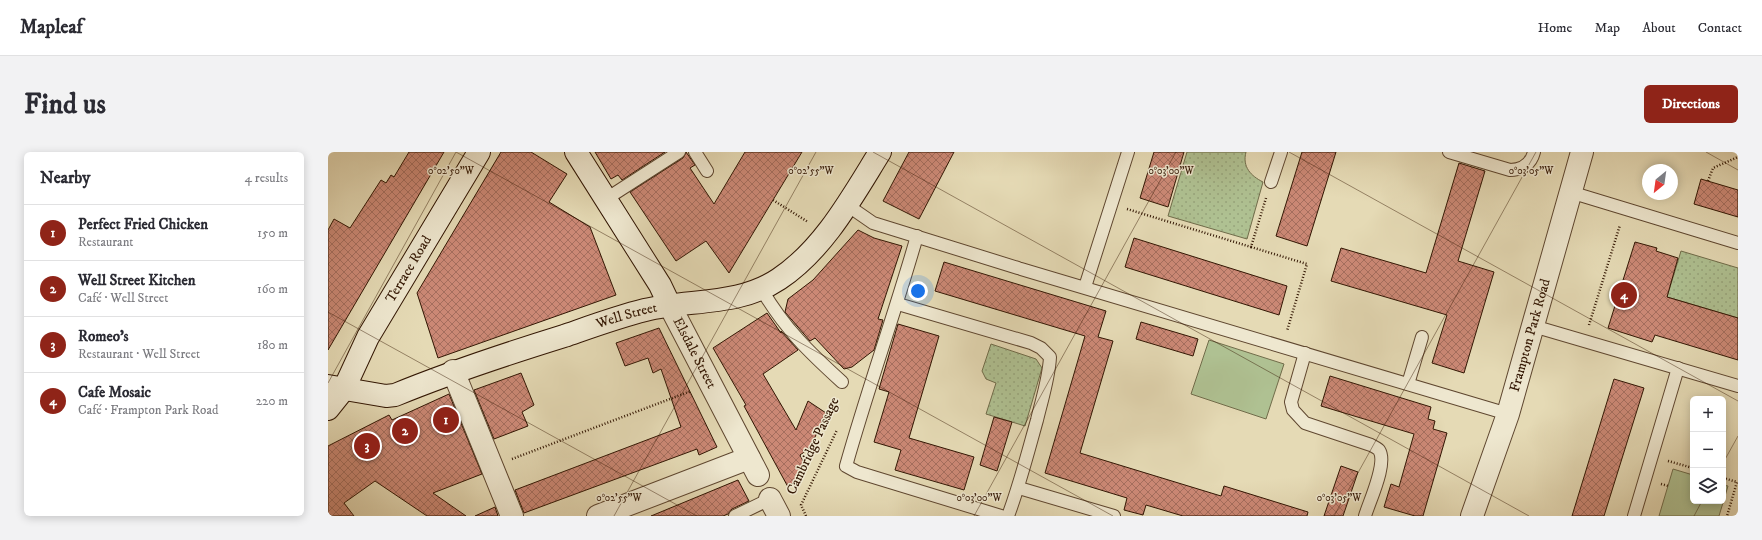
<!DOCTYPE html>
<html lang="en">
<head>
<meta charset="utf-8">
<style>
  :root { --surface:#fff; --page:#f2f2f3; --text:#2b2b33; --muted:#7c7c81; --line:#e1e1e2; --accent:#8f2418 }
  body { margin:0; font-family:"IM FELL DW Pica",serif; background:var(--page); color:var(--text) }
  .controls { position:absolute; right:12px; bottom:12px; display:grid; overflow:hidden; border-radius:6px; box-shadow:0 2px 10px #0003 }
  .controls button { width:36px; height:36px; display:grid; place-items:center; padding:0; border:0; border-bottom:1px solid var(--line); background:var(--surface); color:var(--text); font:20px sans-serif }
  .compass { position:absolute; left:1314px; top:12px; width:36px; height:36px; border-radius:50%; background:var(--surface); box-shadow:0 2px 10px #0003; rotate:209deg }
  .you { position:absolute; left:590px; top:139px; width:14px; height:14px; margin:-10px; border:3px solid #fff; border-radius:50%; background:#1a73e8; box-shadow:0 0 0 6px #1a73e833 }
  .badge { display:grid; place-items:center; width:26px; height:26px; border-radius:50%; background:var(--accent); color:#fff; font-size:13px; font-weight:700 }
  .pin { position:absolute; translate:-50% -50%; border:2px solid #fff; box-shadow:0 1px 4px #0006 }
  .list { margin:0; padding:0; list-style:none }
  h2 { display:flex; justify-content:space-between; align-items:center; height:52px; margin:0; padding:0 16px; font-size:17px }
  h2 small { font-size:13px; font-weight:400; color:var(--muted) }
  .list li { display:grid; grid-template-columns:26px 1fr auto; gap:12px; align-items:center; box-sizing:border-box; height:56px; padding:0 16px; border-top:1px solid var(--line) }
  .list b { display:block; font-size:15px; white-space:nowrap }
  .list p { margin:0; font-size:13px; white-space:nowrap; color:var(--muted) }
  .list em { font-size:13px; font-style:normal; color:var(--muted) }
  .icon { flex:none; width:22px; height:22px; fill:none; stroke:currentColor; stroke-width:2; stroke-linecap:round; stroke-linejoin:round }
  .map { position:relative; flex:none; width:1410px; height:364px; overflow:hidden; border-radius:6px }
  header { display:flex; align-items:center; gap:24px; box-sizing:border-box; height:56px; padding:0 20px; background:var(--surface); border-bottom:1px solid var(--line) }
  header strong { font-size:19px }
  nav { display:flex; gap:22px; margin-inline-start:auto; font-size:14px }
  .intro { display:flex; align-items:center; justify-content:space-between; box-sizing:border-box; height:96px; padding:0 24px }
  h1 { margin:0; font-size:28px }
  .button { padding:10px 18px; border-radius:6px; background:var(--accent); color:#fff; font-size:14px; font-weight:700 }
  main { display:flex; gap:24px; padding:0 24px }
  aside { flex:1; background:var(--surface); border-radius:6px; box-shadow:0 2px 10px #0003 }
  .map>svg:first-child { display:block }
  .grass { fill:url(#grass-dots); stroke:#706c4a }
  .pitch { fill:#afc192; stroke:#706c4a }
  .building { fill:url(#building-cross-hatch); stroke:#321603 }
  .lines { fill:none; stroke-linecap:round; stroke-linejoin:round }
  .lane-casing { stroke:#5f4730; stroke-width:14 }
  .street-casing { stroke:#5f4730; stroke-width:24 }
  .secondary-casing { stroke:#321603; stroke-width:24 }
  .path { stroke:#321603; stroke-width:2.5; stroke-dasharray:1 2; stroke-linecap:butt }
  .lane { stroke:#eee7cf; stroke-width:12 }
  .street { stroke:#eee7cf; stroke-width:22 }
  .secondary { stroke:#eee7cf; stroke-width:22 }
  .ticks { fill:none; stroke:#321603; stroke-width:1; stroke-opacity:0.45 }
  .labels { text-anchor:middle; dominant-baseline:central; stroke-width:3; stroke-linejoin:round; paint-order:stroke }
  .street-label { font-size:14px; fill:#321603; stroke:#eee7cf }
  .ticks-label { font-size:10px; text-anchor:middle; fill:#321603; stroke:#eee7cf; stroke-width:3; stroke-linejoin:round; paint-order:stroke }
</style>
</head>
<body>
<header>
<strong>Mapleaf</strong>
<nav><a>Home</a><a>Map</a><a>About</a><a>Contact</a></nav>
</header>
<div class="intro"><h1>Find us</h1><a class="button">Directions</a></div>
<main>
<aside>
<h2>Nearby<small>4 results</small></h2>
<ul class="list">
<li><span class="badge">1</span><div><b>Perfect Fried Chicken</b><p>Restaurant</p></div><em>150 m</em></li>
<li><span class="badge">2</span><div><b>Well Street Kitchen</b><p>Café · Well Street</p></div><em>160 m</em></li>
<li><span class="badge">3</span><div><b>Romeo's</b><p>Restaurant · Well Street</p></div><em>180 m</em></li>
<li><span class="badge">4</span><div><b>Cafe Mosaic</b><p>Café · Frampton Park Road</p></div><em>220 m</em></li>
</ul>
</aside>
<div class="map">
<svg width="1410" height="364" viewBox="0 0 1410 364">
  <defs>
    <pattern id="grass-dots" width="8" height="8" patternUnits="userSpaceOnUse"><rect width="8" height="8" fill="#afc192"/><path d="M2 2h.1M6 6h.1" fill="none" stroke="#97a57c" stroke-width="1.8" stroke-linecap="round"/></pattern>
    <pattern id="building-cross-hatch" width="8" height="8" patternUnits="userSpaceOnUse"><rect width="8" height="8" fill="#cb8875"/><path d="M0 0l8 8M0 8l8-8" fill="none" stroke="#a56e5e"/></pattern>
  </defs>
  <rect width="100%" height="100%" fill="#e5dab5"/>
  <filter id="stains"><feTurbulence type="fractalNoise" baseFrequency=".005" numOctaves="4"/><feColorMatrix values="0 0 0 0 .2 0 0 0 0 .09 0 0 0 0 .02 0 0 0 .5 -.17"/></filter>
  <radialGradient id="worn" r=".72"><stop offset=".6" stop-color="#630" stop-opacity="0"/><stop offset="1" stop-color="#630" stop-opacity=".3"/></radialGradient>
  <g class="grass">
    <path d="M 859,0 L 918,0 C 914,15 923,24 935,30 L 919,87 L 840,64 Z"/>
    <path d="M 1353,99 L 1410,116 L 1410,166 L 1339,145 Z"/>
    <path d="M 663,192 L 708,207 L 714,216 L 697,274 L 658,262 L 668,231 L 658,227 L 654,219 Z"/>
  </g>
  <g class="pitch">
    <path d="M 881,188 L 956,212 L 938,267 L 863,242 Z"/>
    <path d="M 1345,317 L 1365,323 L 1365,349 L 1395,349 L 1395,333 L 1400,334 L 1391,364 L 1331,364 Z"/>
  </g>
  <g class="building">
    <path d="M 81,0 L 116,0 L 0,198 L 0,78 L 6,67 L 22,76 L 53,28 L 58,31 L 63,23 L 66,25 Z"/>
    <path d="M 173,0 L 203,0 L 239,22 L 221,50 L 262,75 L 288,143 L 110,206 L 89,141 Z"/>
    <path d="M 267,0 L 337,0 L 294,28 L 290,23 L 283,27 Z"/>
    <path d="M 358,0 L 367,13 L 362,16 L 386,52 L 417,0 L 474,0 L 401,121 L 378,89 L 348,109 L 302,40 L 355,6 Z"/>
    <path d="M 581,0 L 626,0 L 591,67 L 555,49 Z"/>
    <path d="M 826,0 L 856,0 L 840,55 L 812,46 Z"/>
    <path d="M 974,0 L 1008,0 L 979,94 L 948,84 Z"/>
    <path d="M 1131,11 L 1157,19 L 1130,109 L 1166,120 L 1136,221 L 1104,211 L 1119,163 L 1003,129 L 1013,96 L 1098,121 Z"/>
    <path d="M 1373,27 L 1410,38 L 1410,65 L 1366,52 Z"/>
    <path d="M 530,78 L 546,86 L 574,94 L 550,167 L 555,168 L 546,198 L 524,215 L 516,217 L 487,186 L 482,189 L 457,160 L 460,147 L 485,128 Z"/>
    <path d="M 806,86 L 959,134 L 951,163 L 797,115 Z"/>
    <path d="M 1307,90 L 1329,96 L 1328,99 L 1350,106 L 1339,145 L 1410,166 L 1410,208 L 1327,183 L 1324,190 L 1280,176 Z"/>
    <path d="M 616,110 L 778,159 L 770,185 L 785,189 L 752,301 L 893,344 L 896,334 L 980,360 L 979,364 L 855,364 L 818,353 L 815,363 L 796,358 L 799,346 L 717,321 L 757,184 L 607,139 Z"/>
    <path d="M 439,161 L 453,181 L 453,179 L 470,198 L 435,222 L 468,278 L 480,249 L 498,261 L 482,296 L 472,303 L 476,311 L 469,328 L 460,335 L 416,254 L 418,253 L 385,196 Z"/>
    <path d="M 813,170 L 870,187 L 865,204 L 808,187 Z"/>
    <path d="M 570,172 L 611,184 L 581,286 L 646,305 L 636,338 L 567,318 L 573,298 L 546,290 L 561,240 L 551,237 Z"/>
    <path d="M 331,176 L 389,295 L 371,303 L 369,297 L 196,361 L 187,338 L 353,275 L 333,217 L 325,221 L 320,206 L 297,214 L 288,191 Z"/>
    <path d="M 193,221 L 206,253 L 194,260 L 200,274 L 166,287 L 146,238 Z"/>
    <path d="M 1002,224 L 1103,255 L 1100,267 L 1107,269 L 1105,277 L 1119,281 L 1095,364 L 1087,364 L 1056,355 L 1063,332 L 1071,335 L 1086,282 L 993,254 Z"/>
    <path d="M 1286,227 L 1316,236 L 1276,364 L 1244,364 Z"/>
    <path d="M 121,242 L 154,322 L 105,341 L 138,364 L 99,364 L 47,329 L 16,351 L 26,364 L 0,364 L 0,294 L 61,263 L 64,268 Z"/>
    <path d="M 666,265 L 684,270 L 669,319 L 652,313 Z"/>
    <path d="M 1013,314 L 1030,320 L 1015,364 L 996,364 Z"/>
    <path d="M 410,328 L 421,349 L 404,357 L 400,362 L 395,364 L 323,364 Z"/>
    <path d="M 167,355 L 170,364 L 147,364 Z"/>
  </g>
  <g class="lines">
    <defs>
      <g id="lane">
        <path d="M 367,0 L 379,19"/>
        <path d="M 1121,0 L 1182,18 C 1194,18 1203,12 1206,0"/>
        <path d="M 943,30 L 953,0"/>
        <path d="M 1242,40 L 1410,91"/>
        <path d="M 278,47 L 351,0"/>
        <path d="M 519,53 L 545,71 L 690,116"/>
        <path d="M 589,84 C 567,161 540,236 518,314 L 529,320 L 673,364"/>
        <path d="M 693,117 L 1180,262"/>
        <path d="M 757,135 L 800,0"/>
        <path d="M 434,138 C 457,177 481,200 514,230"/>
        <path d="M 570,152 L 703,191 L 713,196 L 722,205 C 721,226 714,247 709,268 C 700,300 692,332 680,364"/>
        <path d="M 1205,174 L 1410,234"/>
        <path d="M 977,201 L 963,250 L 965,258 L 977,271 L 1043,293 C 1045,294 1049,296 1051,298 C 1060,311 1041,350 1037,364"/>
        <path d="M 1080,232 L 1094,185"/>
        <path d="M 691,336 L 786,364"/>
        <path d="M 407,364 L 442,347"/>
        <path d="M 1306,364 L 1350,216"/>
      </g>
      <g id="street">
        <path id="s1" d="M 342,154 L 430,323"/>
        <path d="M 125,219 L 184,364"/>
        <path d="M 442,347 L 451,364"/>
        <path d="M 270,364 L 421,306"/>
        <path id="s2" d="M 1144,364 L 1180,262 L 1254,0"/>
      </g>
      <g id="secondary">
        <path d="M 248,0 L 332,133 L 342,154"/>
        <path id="s3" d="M 0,234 L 58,244 L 67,243 C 123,220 178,202 236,184 C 262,175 289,165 317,158 C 362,147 411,154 451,127 C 496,97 524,45 552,0"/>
        <path id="s4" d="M 0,257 L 16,237 L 40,185 L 151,0"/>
      </g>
    </defs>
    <use href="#lane" class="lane-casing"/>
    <use href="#street" class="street-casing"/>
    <use href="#secondary" class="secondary-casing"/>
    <g class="path">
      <path d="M 1380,29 L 1385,16 L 1410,5"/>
      <path d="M 445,48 L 480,70"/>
      <path d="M 799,57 L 923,95 L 938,46"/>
      <path d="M 923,95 L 979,112 L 959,179"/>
      <path d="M 1261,173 L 1292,73"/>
      <path d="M 184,307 L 363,239"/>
      <path d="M 1340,309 L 1365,316"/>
      <path d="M 1395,326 L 1409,330 L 1399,364"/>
      <path d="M 1333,332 L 1340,334"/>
      <path d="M 478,364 L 473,353 L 509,278"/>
    </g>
    <use href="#lane" class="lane"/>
    <use href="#street" class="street"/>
    <use href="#secondary" class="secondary"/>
  </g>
  <path class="ticks" d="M 128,0 L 785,364M 545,0 L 1201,364M 961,0 L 1410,249M 1378,0 L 1410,18M 0,160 L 369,364M 0,231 L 128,0M 1395,311 L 1410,284M 286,364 L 488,0M 646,364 L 848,0M 1006,364 L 1208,0M 1366,364 L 1374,349"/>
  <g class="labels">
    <g class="street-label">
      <text stroke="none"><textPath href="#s4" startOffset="162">Terrace Road</textPath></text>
      <text stroke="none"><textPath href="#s3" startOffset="313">Well Street</textPath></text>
      <text stroke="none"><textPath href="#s2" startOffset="190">Frampton Park Road</textPath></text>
      <text stroke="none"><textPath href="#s1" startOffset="53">Elsdale Street</textPath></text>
      <text transform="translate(485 294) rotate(-65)">Cambridge Passage</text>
    </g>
  </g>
  <g class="ticks-label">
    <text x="123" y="22">0°02'50"W</text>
    <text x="483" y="22">0°02'55"W</text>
    <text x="843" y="22">0°03'00"W</text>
    <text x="1203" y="22">0°03'05"W</text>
    <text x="291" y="349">0°02'55"W</text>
    <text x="651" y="349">0°03'00"W</text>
    <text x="1011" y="349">0°03'05"W</text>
  </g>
  <rect width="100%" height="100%" filter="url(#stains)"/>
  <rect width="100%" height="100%" fill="url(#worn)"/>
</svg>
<div class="controls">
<button>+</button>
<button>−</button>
<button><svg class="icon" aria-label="layers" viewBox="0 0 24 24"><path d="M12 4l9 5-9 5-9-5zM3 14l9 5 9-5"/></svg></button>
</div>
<svg class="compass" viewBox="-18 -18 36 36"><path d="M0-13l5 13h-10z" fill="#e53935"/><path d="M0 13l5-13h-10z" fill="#7c7c81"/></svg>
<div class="you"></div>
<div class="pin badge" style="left:118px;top:268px">1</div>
<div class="pin badge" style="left:77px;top:279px">2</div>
<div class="pin badge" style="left:39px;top:294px">3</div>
<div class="pin badge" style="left:1296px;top:143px">4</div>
</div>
</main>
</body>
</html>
